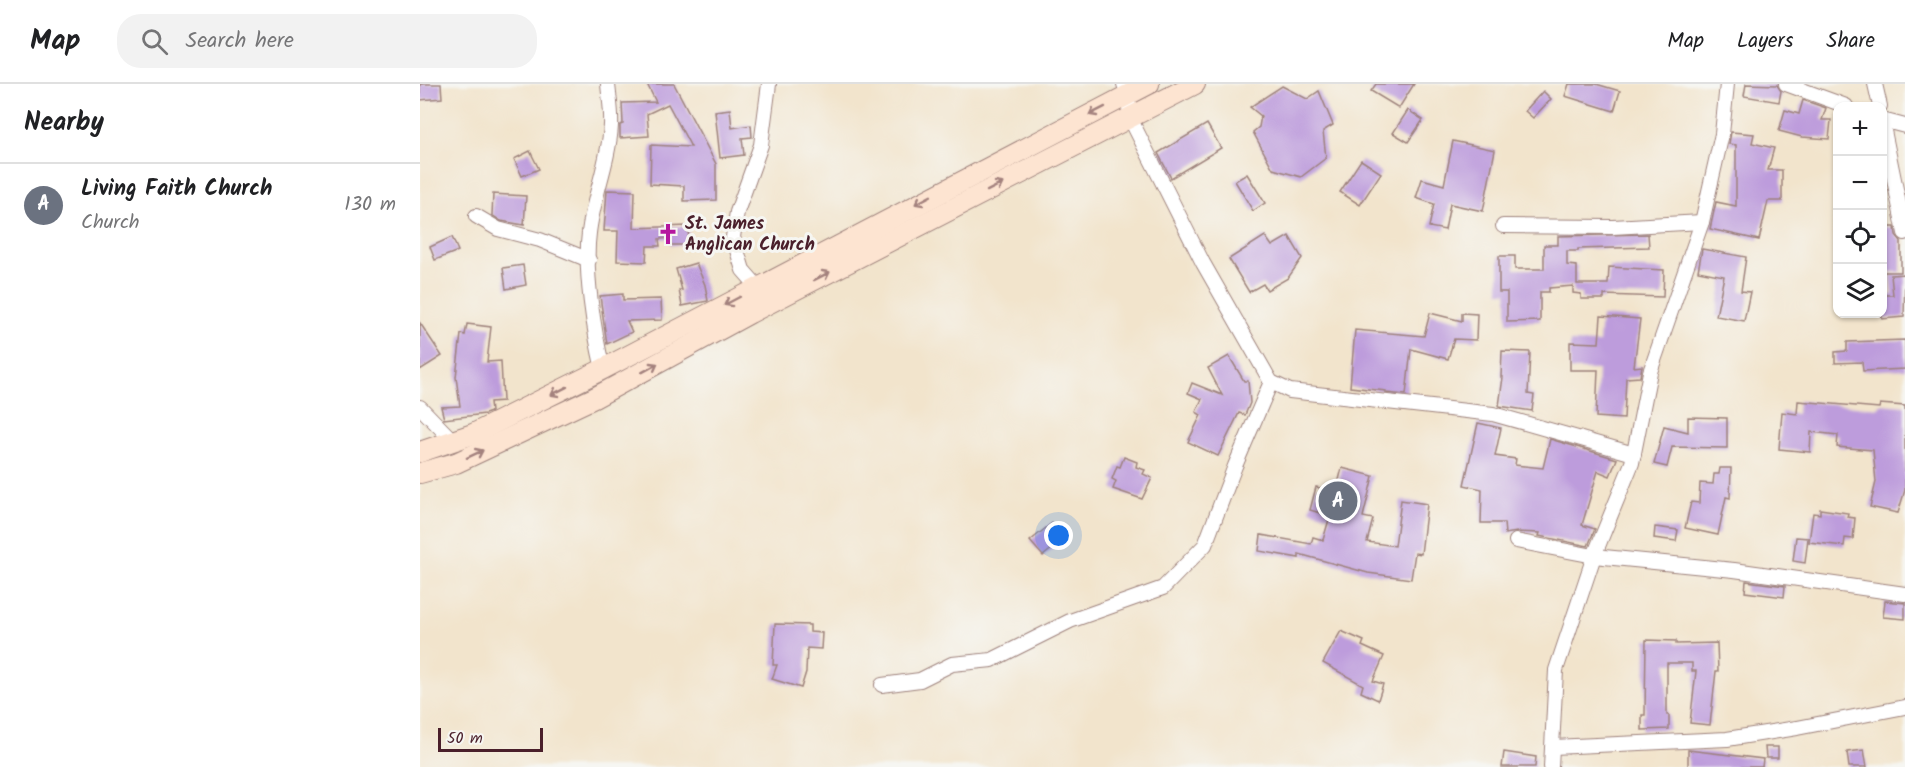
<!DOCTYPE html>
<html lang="en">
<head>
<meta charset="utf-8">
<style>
  :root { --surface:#fff; --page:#f2f2f2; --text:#202124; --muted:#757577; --line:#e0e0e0; --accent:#b5179e }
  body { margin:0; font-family:Kalam,sans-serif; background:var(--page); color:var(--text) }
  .controls { position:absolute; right:18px; top:18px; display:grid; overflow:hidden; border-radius:12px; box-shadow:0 2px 4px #0004 }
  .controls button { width:54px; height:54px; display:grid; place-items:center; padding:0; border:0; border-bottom:2px solid var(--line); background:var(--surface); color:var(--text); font:30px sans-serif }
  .scale { position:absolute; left:18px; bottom:15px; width:105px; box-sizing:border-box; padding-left:6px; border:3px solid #4a1f2b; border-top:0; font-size:16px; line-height:21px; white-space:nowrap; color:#4a1f2b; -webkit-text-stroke:4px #f6f6f2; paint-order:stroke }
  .you { position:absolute; left:639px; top:452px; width:21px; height:21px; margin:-15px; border:4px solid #fff; border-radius:50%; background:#1a73e8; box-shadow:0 0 0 9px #1a73e833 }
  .badge { display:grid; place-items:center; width:39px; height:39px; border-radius:50%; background:var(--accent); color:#fff; font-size:20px; font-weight:700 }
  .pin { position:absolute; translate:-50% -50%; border:3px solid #fff; box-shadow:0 2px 6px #0006 }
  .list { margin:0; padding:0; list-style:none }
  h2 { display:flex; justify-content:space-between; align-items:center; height:78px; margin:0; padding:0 24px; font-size:26px }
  h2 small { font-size:20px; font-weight:400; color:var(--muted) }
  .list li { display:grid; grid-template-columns:39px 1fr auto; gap:18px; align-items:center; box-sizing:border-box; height:84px; padding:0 24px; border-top:2px solid var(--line) }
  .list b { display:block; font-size:22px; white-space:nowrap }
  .list p { margin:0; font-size:20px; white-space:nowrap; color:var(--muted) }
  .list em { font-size:20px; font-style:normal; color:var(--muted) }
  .icon { flex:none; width:33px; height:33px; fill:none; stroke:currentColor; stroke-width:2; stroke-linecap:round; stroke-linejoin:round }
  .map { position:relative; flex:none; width:1485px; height:683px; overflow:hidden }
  header { display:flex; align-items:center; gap:36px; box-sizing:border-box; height:84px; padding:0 30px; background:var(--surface); border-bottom:2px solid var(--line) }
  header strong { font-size:28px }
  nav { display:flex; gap:33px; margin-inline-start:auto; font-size:21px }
  .search { width:420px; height:54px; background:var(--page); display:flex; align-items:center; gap:15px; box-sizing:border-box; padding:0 21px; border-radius:24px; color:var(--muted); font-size:22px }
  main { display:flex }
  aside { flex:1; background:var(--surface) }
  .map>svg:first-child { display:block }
  .building { fill:#bd9cdc }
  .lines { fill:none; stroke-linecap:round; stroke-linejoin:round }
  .street-casing { stroke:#9e827c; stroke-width:16 }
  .secondary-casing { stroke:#9e827c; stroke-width:22 }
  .street { stroke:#fff; stroke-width:14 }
  .secondary { stroke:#fde4d1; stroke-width:20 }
  .oneway { stroke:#a4827e }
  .labels { text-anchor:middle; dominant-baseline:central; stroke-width:6; stroke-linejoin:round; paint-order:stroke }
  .poi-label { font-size:18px; font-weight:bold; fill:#4a1f2b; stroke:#f6f6f2; text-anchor:start }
</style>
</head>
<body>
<header>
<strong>Map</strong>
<div class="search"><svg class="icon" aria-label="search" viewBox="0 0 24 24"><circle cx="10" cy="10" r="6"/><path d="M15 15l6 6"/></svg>Search here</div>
<nav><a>Map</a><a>Layers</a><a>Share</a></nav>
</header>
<main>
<aside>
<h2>Nearby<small></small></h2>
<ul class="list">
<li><span class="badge" style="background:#6b7280">A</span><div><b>Living Faith Church</b><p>Church</p></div><em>130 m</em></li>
</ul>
</aside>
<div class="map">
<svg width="1485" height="683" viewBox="0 0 1485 683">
  <rect width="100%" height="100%" fill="#f6f6f2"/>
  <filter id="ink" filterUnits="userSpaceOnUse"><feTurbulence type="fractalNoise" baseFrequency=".0167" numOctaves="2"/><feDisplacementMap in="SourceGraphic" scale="12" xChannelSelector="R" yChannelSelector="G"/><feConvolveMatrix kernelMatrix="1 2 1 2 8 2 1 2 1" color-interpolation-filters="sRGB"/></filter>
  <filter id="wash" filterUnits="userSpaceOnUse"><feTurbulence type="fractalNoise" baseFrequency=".008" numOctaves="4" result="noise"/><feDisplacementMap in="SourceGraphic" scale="24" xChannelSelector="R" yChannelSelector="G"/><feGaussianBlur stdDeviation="1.35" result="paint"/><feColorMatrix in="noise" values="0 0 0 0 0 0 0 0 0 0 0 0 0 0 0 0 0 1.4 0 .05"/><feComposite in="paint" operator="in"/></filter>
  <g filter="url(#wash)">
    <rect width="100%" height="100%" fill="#f2e4cc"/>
    <g id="blocks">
      <g class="building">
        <path d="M 0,0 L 21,0 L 22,14 L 0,16 Z"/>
        <path d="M 227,0 L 254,0 L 296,80 L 296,116 L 264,117 L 264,102 L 230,100 L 231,61 L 271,63 L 248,20 L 227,30 L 229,52 L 200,54 L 200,41 L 203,40 L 202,19 L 236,18 Z"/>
        <path d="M 956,0 L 994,0 L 979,24 L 951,7 Z"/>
        <path d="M 1149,0 L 1176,0 L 1200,7 L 1194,27 L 1145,12 Z"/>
        <path d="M 1326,0 L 1357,1 L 1361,7 L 1359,18 L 1324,12 Z"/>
        <path d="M 862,2 L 887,15 L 899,7 L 913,41 L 903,47 L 906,74 L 881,93 L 853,85 L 833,48 L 839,43 L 841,32 L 830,23 Z"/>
        <path d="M 1123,7 L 1131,15 L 1113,34 L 1105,27 Z"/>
        <path d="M 1383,16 L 1406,24 L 1402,36 L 1411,36 L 1409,55 L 1382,53 L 1359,47 L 1365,26 L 1379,30 Z"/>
        <path d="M 310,25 L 312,44 L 331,41 L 332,53 L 322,54 L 324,71 L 300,74 L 295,27 Z"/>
        <path d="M 988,26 L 1003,36 L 988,58 L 973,49 Z"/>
        <path d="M 787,40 L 801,64 L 751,94 L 738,69 Z"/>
        <path d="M 1311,48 L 1334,50 L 1332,59 L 1354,64 L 1348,86 L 1362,86 L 1362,117 L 1348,117 L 1339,156 L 1290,145 L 1296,118 L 1316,122 L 1316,61 L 1309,60 Z"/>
        <path d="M 1033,57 L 1075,66 L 1063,127 L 1030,120 L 1025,146 L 1009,143 L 1014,120 L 996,114 L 1002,95 L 1024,101 Z"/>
        <path d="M 110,67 L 119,85 L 102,92 L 94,75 Z"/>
        <path d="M 941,76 L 961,89 L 940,121 L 920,108 Z"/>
        <path d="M 827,90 L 845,119 L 833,127 L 815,97 Z"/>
        <path d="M 187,106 L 215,107 L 214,144 L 268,142 L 269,161 L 251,161 L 250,154 L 239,155 L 240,162 L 227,162 L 226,178 L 197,177 L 198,147 L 184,147 Z"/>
        <path d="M 73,110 L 106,112 L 104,141 L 81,137 L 72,131 Z"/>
        <path d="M 1463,143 L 1475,143 L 1476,151 L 1481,157 L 1481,188 L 1462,188 Z"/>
        <path d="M 1228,150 L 1229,163 L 1158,165 L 1158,167 L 1147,167 L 1147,181 L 1157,182 L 1157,200 L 1188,200 L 1189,183 L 1244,186 L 1243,213 L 1184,211 L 1184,215 L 1161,215 L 1161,210 L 1153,209 L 1153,202 L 1129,204 L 1129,208 L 1120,208 L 1120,237 L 1087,238 L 1087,208 L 1079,208 L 1079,172 L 1095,172 L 1095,185 L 1124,185 L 1124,161 L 1138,161 L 1138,152 Z"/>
        <path d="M 845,152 L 852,162 L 869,152 L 882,174 L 868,194 L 847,206 L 843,200 L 829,208 L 809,175 Z"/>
        <path d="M 32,153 L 38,167 L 15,176 L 10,163 Z"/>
        <path d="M 1282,165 L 1326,173 L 1321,207 L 1330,208 L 1324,237 L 1296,232 L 1304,192 L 1278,187 Z"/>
        <path d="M 276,179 L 285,201 L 288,217 L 262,222 L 259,206 L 262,206 L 256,185 Z"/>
        <path d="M 103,181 L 106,201 L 86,205 L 83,184 Z"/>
        <path d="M 1485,190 L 1484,233 L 1462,235 L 1462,211 L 1473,211 L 1471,191 Z"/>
        <path d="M 203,210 L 203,216 L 241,215 L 242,236 L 207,237 L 212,248 L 187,260 L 180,212 Z"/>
        <path d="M 1010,229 L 1042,237 L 1042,229 L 1057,230 L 1056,256 L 1034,255 L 1028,275 L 991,265 L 986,311 L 966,309 L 966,307 L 930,303 L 935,246 L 1004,252 Z"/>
        <path d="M 1181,232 L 1220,235 L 1214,283 L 1222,282 L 1220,293 L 1206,294 L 1204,335 L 1176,333 L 1178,286 L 1150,286 L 1150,258 L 1179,259 Z"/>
        <path d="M 0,239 L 22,272 L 0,286 Z"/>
        <path d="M 47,240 L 71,243 L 67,278 L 81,277 L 83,317 L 70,318 L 71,328 L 65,330 L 24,335 L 21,323 L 40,322 L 36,293 L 41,250 L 45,251 Z"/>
        <path d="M 1485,256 L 1485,285 L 1443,287 L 1442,278 L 1415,279 L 1415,268 L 1427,267 L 1427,258 Z"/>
        <path d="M 1082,267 L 1110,268 L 1108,310 L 1114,311 L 1112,327 L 1079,322 L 1083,293 L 1081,293 Z"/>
        <path d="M 809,272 L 824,297 L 828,297 L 830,319 L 825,331 L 819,329 L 798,372 L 768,358 L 781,331 L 776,328 L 782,315 L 768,309 L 772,299 L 802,311 L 788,284 Z"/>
        <path d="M 1378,317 L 1459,324 L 1460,320 L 1485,322 L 1485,406 L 1478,429 L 1450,423 L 1456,398 L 1453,366 L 1417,363 L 1418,351 L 1391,348 L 1390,368 L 1359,365 L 1362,328 L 1377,330 Z"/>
        <path d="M 1268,333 L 1307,334 L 1307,364 L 1252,363 L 1247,383 L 1234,380 L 1244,342 L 1268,348 Z"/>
        <path d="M 1058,339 L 1081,344 L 1075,372 L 1096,375 L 1095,381 L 1123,384 L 1130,355 L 1197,375 L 1190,392 L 1178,387 L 1162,441 L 1175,445 L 1168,462 L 1119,452 L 1120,449 L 1097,448 L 1085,450 L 1084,439 L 1061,439 L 1062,405 L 1044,401 Z"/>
        <path d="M 704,373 L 717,378 L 716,383 L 725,386 L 723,390 L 732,394 L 722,415 L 693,405 L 696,397 L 692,395 L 697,382 L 700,383 Z"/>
        <path d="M 922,384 L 953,392 L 943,433 L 953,435 L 947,458 L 975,462 L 981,416 L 1007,420 L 1001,470 L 995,469 L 991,495 L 948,489 L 879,470 L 879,474 L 839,467 L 841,451 L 891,460 L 893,453 L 903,456 L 910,432 L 890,426 L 896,403 L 916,408 Z"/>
        <path d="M 1300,384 L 1311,384 L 1310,414 L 1306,413 L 1298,451 L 1265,444 L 1271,418 L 1279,419 L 1280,399 L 1293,400 L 1294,390 L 1299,390 Z"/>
        <path d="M 1400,425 L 1428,429 L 1427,433 L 1435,434 L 1433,455 L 1425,454 L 1424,462 L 1389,458 L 1393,429 L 1400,430 Z"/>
        <path d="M 632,439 L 645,454 L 623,472 L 610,457 Z"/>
        <path d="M 1235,443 L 1258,446 L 1256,457 L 1234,454 Z"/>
        <path d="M 1376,453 L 1388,454 L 1385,479 L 1373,477 Z"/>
        <path d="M 1326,497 L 1365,502 L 1364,513 L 1325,508 Z"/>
        <path d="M 1465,517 L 1485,519 L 1485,535 L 1463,533 Z"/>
        <path d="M 355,540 L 390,541 L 390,548 L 402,549 L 401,565 L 387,564 L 386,588 L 381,604 L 352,595 L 357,581 L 353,581 Z"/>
        <path d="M 921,547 L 944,557 L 942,562 L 964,572 L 953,597 L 963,600 L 958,616 L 941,608 L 943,601 L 903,579 Z"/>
        <path d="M 1226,556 L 1256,557 L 1256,560 L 1297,559 L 1298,587 L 1296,587 L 1290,641 L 1270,639 L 1276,587 L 1272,587 L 1272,579 L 1247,579 L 1247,631 L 1249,631 L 1249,645 L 1222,646 L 1222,631 L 1225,631 Z"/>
        <path d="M 1345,663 L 1358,663 L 1358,674 L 1346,674 Z"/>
        <path d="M 1268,666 L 1343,675 L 1342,683 L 1268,683 Z"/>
        <path d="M 1444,666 L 1447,683 L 1429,683 L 1427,668 Z"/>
        <path d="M 1084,668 L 1116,673 L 1115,683 L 1082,683 Z"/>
      </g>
    </g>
  </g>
  <g filter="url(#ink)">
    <use href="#blocks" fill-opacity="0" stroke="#9e827c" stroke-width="1.5"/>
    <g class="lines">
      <defs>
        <g id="street">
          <path d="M 704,0 L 708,11 L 710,34 L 783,179 L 851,298 L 870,307 L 1073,330 L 1214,370"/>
          <path d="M 1366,0 L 1426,22"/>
          <path d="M 1455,0 L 1460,22"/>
          <path d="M 1462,36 L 1485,42"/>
          <path d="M 1462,37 L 1485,149"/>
          <path d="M 56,132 L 78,145 L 120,156 L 169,176"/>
          <path d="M 1083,142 L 1193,143 L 1282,138"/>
          <path d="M 338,203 L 323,186 L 313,153 L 317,128 L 341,61 L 349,0"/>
          <path d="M 183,285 C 174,248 164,186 169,149 C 173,113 189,78 191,41 C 192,28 189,13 188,0"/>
          <path d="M 0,323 L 33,357"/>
          <path d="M 1096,457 L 1174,472 L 1314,486 L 1485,510"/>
          <path d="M 462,601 L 500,596 L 532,580 L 572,576 L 650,537 L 743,504 L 785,461 L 815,382 L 851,298"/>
          <path d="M 1133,663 L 1307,655 L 1377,644 L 1485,623"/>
          <path d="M 1131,683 L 1136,586 L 1174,472 L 1212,379 L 1230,288 L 1282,138 L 1302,50 L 1307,0"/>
        </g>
        <g id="secondary">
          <path d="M 0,368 L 53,350 L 183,285 L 729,0"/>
          <path d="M 0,389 L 36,379 L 174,314 L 330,229 L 775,0"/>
        </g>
      </defs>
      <use href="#street" class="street-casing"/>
      <use href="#secondary" class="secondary-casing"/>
      <use href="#street" class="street"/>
      <use href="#secondary" class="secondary"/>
    </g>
    <defs><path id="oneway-shaft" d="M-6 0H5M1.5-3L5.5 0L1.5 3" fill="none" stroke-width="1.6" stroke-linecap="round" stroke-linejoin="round" transform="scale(1.5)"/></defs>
    <g class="oneway">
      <use href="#oneway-shaft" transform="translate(677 27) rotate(153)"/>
      <use href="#oneway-shaft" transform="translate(575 103) rotate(-27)"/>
      <use href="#oneway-shaft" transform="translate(503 116) rotate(152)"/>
      <use href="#oneway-shaft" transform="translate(402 192) rotate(-27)"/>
      <use href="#oneway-shaft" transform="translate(312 217) rotate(152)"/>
      <use href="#oneway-shaft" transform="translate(230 284) rotate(-29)"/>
      <use href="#oneway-shaft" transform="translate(139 307) rotate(153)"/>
      <use href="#oneway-shaft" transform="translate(55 370) rotate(-25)"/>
    </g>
  </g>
  <defs>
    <symbol id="church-bare" viewBox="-9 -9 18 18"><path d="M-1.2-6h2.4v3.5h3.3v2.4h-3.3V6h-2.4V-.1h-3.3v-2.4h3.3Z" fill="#b5179e" stroke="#f6f6f2" stroke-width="2.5" paint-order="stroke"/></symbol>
  </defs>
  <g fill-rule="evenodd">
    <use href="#church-bare" x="233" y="135" width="30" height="30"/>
  </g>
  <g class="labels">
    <g class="poi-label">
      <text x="265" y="140">St. James<tspan x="265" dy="21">Anglican Church</tspan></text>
    </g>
  </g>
</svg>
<div class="controls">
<button>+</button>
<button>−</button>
<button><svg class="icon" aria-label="locate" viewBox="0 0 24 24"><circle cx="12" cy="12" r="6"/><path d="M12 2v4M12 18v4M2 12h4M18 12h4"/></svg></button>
<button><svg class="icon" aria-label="layers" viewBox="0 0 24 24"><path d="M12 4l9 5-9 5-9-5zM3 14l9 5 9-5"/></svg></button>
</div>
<div class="scale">50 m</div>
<div class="you"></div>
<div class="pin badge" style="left:918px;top:417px;background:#6b7280">A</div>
</div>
</main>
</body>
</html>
